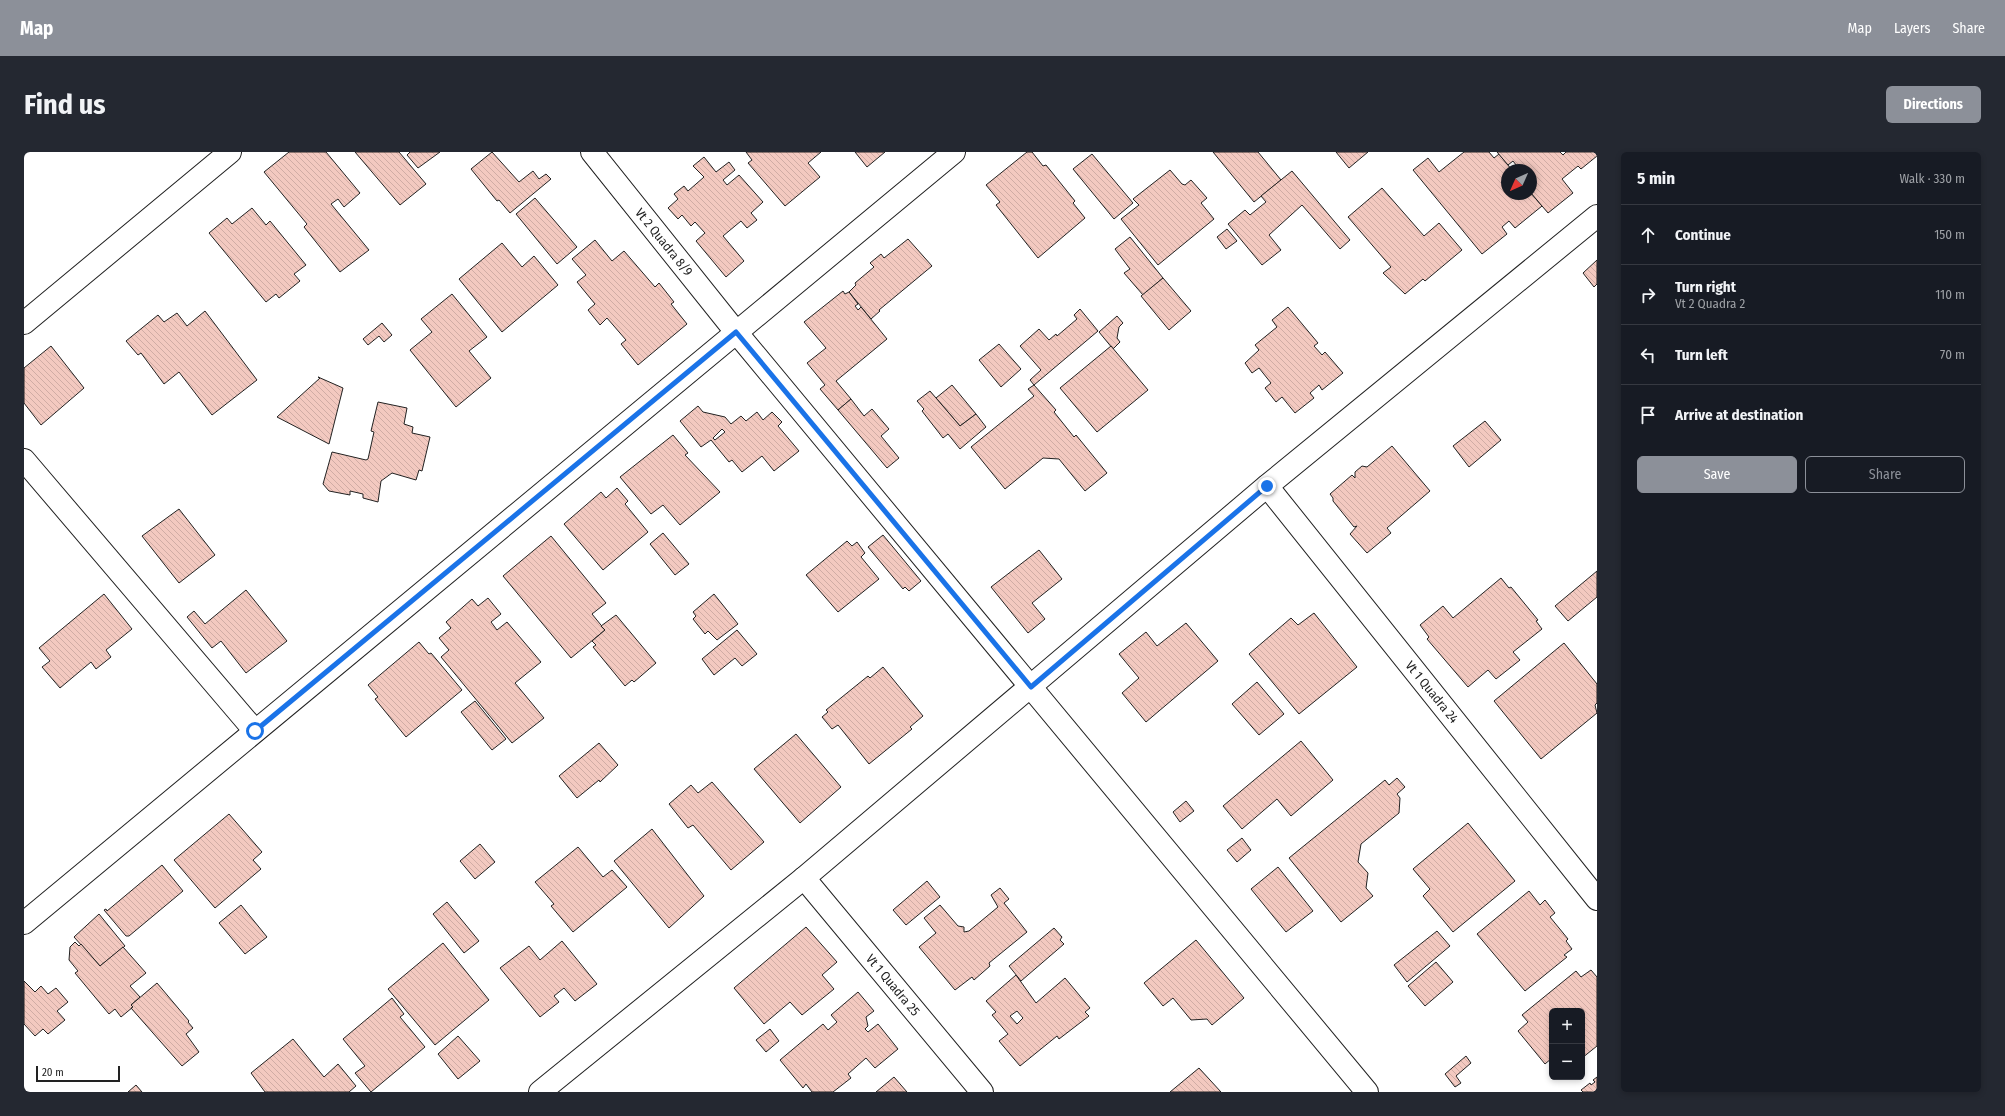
<!DOCTYPE html>
<html lang="en">
<head>
<meta charset="utf-8">
<style>
  :root { --surface:#171b24; --page:#242831; --text:#f1f3f6; --muted:#9ea1a6; --line:#363941; --accent:#8c9099 }
  body { margin:0; font-family:"Fira Sans Condensed",sans-serif; background:var(--page); color:var(--text) }
  .controls { position:absolute; right:12px; bottom:12px; display:grid; overflow:hidden; border-radius:6px; box-shadow:0 2px 6px #0003 }
  .controls button { width:36px; height:36px; display:grid; place-items:center; padding:0; border:0; border-bottom:1px solid var(--line); background:var(--surface); color:var(--text); font:20px sans-serif }
  .compass { position:absolute; left:1477px; top:12px; width:36px; height:36px; border-radius:50%; background:var(--surface); box-shadow:0 2px 6px #0003; rotate:225deg }
  .scale { position:absolute; left:12px; bottom:10px; width:84px; box-sizing:border-box; padding-left:4px; border:2px solid #222; border-top:0; font-size:11px; line-height:14px; white-space:nowrap; color:#222; -webkit-text-stroke:3px #fff; paint-order:stroke }
  .stop { position:absolute; width:12px; height:12px; margin:-9px; border:3px solid #1a73e8; border-radius:50%; background:#fff }
  .stop.end { background:#1a73e8; border-color:#fff; box-shadow:0 1px 4px #0008 }
  .list { margin:0; padding:0; list-style:none }
  h2 { display:flex; justify-content:space-between; align-items:center; height:52px; margin:0; padding:0 16px; font-size:17px }
  h2 small { font-size:13px; font-weight:400; color:var(--muted) }
  .list li { display:grid; grid-template-columns:26px 1fr auto; gap:12px; align-items:center; box-sizing:border-box; height:60px; padding:0 16px; border-top:1px solid var(--line) }
  .list b { display:block; font-size:15px; white-space:nowrap }
  .list p { margin:0; font-size:13px; white-space:nowrap; color:var(--muted) }
  .list em { font-size:13px; font-style:normal; color:var(--muted) }
  .actions { display:flex; gap:8px; padding:12px 16px }
  .actions a { flex:1; padding:9px 0; border:1px solid var(--accent); border-radius:6px; text-align:center; font-size:14px; color:var(--accent) }
  .actions .main { background:var(--accent); color:#fff }
  .icon { flex:none; width:22px; height:22px; fill:none; stroke:currentColor; stroke-width:2; stroke-linecap:round; stroke-linejoin:round }
  .map { position:relative; flex:none; width:1573px; height:940px; overflow:hidden; border-radius:6px }
  header { display:flex; align-items:center; gap:24px; box-sizing:border-box; height:56px; padding:0 20px; background:var(--accent); color:#fff }
  header strong { font-size:19px }
  nav { display:flex; gap:22px; margin-inline-start:auto; font-size:14px }
  .intro { display:flex; align-items:center; justify-content:space-between; box-sizing:border-box; height:96px; padding:0 24px }
  h1 { margin:0; font-size:28px }
  .button { padding:10px 18px; border-radius:6px; background:var(--accent); color:#fff; font-size:14px; font-weight:700 }
  main { display:flex; gap:24px; padding:0 24px }
  aside { flex:1; background:var(--surface); border-radius:6px; box-shadow:0 2px 6px #0003 }
  .map>svg:first-child { display:block }
  .building { fill:url(#building-back-hatch); stroke:#222; fill-rule:evenodd }
  .lines { fill:none; stroke-linecap:round; stroke-linejoin:round }
  .street-casing { stroke:#222; stroke-width:24 }
  .street { stroke:#fff; stroke-width:22 }
  .route { stroke:#1a73e8; stroke-width:5 }
  .labels { text-anchor:middle; dominant-baseline:central; stroke-width:3; stroke-linejoin:round; paint-order:stroke }
  .street-label { font-size:13px; fill:#222; stroke:#fff }
</style>
</head>
<body>
<header>
<strong>Map</strong>
<nav><a>Map</a><a>Layers</a><a>Share</a></nav>
</header>
<div class="intro"><h1>Find us</h1><a class="button">Directions</a></div>
<main>
<div class="map">
<svg width="1573" height="940" viewBox="0 0 1573 940">
  <defs>
    <pattern id="building-back-hatch" width="6" height="6" patternUnits="userSpaceOnUse"><rect width="6" height="6" fill="#f3c9c0"/><path d="M-1 5l2 2M0 0l6 6M5-1l2 2" fill="none" stroke="#d0aca5"/></pattern>
  </defs>
  <rect width="100%" height="100%" fill="#fff"/>
  <g class="building">
    <path d="M 265,0 L 302,0 L 336,41 L 320,55 L 314,47 L 307,52 L 345,98 L 316,120 L 280,75 L 283,72 L 240,20 Z"/>
    <path d="M 331,0 L 375,0 L 402,32 L 376,53 Z"/>
    <path d="M 386,0 L 416,0 L 394,16 L 383,3 Z"/>
    <path d="M 468,0 L 495,30 L 509,19 L 515,27 L 522,22 L 527,27 L 486,61 L 475,48 L 473,49 L 447,17 Z"/>
    <path d="M 722,0 L 797,0 L 784,11 L 796,25 L 761,54 L 724,11 L 728,8 Z"/>
    <path d="M 831,0 L 861,0 L 843,15 Z"/>
    <path d="M 1003,0 L 1008,0 L 1019,14 L 1022,13 L 1051,49 L 1049,51 L 1061,66 L 1014,106 L 972,53 L 976,50 L 962,33 Z"/>
    <path d="M 1189,0 L 1234,0 L 1257,28 L 1230,50 Z"/>
    <path d="M 1312,0 L 1344,0 L 1325,16 Z"/>
    <path d="M 1440,0 L 1465,0 L 1470,6 L 1475,2 L 1488,18 L 1483,18 L 1483,42 L 1507,41 L 1518,54 L 1491,76 L 1485,69 L 1478,75 L 1483,82 L 1458,102 L 1389,18 L 1404,6 L 1415,20 Z"/>
    <path d="M 1473,0 L 1536,0 L 1539,3 L 1542,0 L 1573,0 L 1573,4 L 1557,17 L 1554,14 L 1538,27 L 1549,41 L 1524,61 L 1507,41 L 1507,37 L 1510,35 L 1507,31 L 1507,18 L 1496,18 L 1489,9 L 1484,13 Z"/>
    <path d="M 1068,2 L 1109,51 L 1090,67 L 1049,17 Z"/>
    <path d="M 680,5 L 692,20 L 705,10 L 711,18 L 699,28 L 703,33 L 715,23 L 739,50 L 727,61 L 733,68 L 723,76 L 717,69 L 699,84 L 720,109 L 702,125 L 672,89 L 681,81 L 671,70 L 667,74 L 658,63 L 654,67 L 644,56 L 654,47 L 650,42 L 660,34 L 664,39 L 680,25 L 669,14 Z"/>
    <path d="M 1146,18 L 1158,32 L 1161,33 L 1167,28 L 1183,46 L 1177,51 L 1190,67 L 1134,113 L 1097,67 L 1115,53 L 1109,47 Z"/>
    <path d="M 1268,19 L 1326,88 L 1316,97 L 1278,53 L 1245,83 L 1257,98 L 1238,113 L 1204,72 L 1221,58 L 1226,63 L 1242,50 L 1237,44 Z"/>
    <path d="M 1358,36 L 1400,84 L 1415,71 L 1438,98 L 1401,129 L 1399,127 L 1381,142 L 1359,121 L 1367,115 L 1324,65 Z"/>
    <path d="M 511,46 L 553,95 L 533,112 L 492,62 Z"/>
    <path d="M 228,56 L 242,73 L 246,69 L 282,113 L 270,122 L 276,129 L 255,146 L 252,142 L 242,150 L 185,81 L 203,66 L 208,72 Z"/>
    <path d="M 1203,77 L 1213,89 L 1202,97 L 1193,85 Z"/>
    <path d="M 1106,85 L 1139,126 L 1119,143 L 1100,121 L 1106,117 L 1091,97 Z"/>
    <path d="M 884,87 L 908,114 L 855,158 L 856,159 L 847,167 L 825,140 L 832,133 L 831,131 L 850,115 L 846,111 L 857,102 L 860,106 Z"/>
    <path d="M 571,88 L 588,109 L 600,99 L 631,135 L 635,131 L 650,150 L 647,152 L 663,172 L 614,213 L 597,192 L 602,188 L 583,166 L 576,173 L 564,158 L 571,152 L 553,130 L 562,123 L 548,107 Z"/>
    <path d="M 478,91 L 498,115 L 510,104 L 534,133 L 478,180 L 435,127 Z"/>
    <path d="M 1573,108 L 1573,132 L 1570,135 L 1559,121 Z"/>
    <path d="M 1139,126 L 1167,159 L 1145,178 L 1117,144 Z"/>
    <path d="M 819,139 L 821,142 L 825,140 L 834,152 L 831,154 L 834,158 L 837,155 L 863,187 L 812,229 L 827,247 L 814,258 L 796,237 L 801,233 L 783,211 L 802,196 L 780,170 Z"/>
    <path d="M 428,142 L 463,185 L 445,199 L 467,226 L 432,255 L 386,198 L 408,180 L 397,167 Z"/>
    <path d="M 1264,155 L 1294,191 L 1290,194 L 1298,203 L 1301,200 L 1319,221 L 1298,238 L 1295,233 L 1286,241 L 1290,246 L 1271,261 L 1258,245 L 1252,250 L 1241,236 L 1247,231 L 1235,216 L 1228,221 L 1221,211 L 1235,198 L 1231,193 L 1253,175 L 1248,168 Z"/>
    <path d="M 1056,157 L 1074,179 L 1010,233 L 1006,228 L 1017,218 L 996,194 L 1015,177 L 1025,188 L 1032,182 L 1033,184 L 1053,167 L 1050,163 Z"/>
    <path d="M 181,159 L 233,228 L 188,263 L 155,220 L 140,232 L 117,201 L 114,203 L 102,189 L 134,163 L 140,170 L 153,161 L 163,174 Z"/>
    <path d="M 1093,164 L 1099,171 L 1095,175 L 1093,186 L 1096,190 L 1089,197 L 1075,180 Z"/>
    <path d="M 358,171 L 368,183 L 360,190 L 355,184 L 344,193 L 339,187 Z"/>
    <path d="M 975,192 L 997,217 L 977,235 L 955,208 Z"/>
    <path d="M 27,194 L 60,236 L 17,273 L 0,251 L 0,216 Z"/>
    <path d="M 1087,194 L 1124,238 L 1073,280 L 1036,236 Z"/>
    <path d="M 294,225 L 319,236 L 305,292 L 253,265 L 296,226 Z"/>
    <path d="M 928,233 L 952,262 L 936,274 L 912,246 Z"/>
    <path d="M 1010,233 L 1032,258 L 1030,260 L 1050,285 L 1052,283 L 1083,321 L 1061,339 L 1035,307 L 1019,306 L 981,337 L 947,295 L 1010,244 L 1004,237 Z"/>
    <path d="M 906,239 L 936,274 L 952,262 L 962,275 L 936,297 L 924,282 L 919,286 L 898,259 L 900,257 L 893,249 Z"/>
    <path d="M 827,247 L 840,264 L 848,257 L 865,277 L 857,284 L 875,306 L 863,316 L 814,258 Z"/>
    <path d="M 354,250 L 383,256 L 380,272 L 389,275 L 388,281 L 406,285 L 398,319 L 395,318 L 392,328 L 368,321 L 357,329 L 354,350 L 339,346 L 339,342 L 326,339 L 326,343 L 305,339 L 299,332 L 308,300 L 342,308 L 344,307 L 350,280 L 347,279 Z"/>
    <path d="M 674,254 L 679,260 L 701,265 L 707,272 L 717,264 L 722,269 L 733,260 L 739,268 L 748,260 L 758,270 L 754,274 L 775,299 L 750,319 L 738,304 L 718,320 L 708,308 L 705,310 L 687,288 L 677,295 L 656,269 ZM 698,277 L 701,280 L 691,288 L 689,286 Z"/>
    <path d="M 1461,269 L 1477,288 L 1445,315 L 1429,294 Z"/>
    <path d="M 649,283 L 664,301 L 661,303 L 696,340 L 656,373 L 639,353 L 627,362 L 596,325 Z"/>
    <path d="M 1368,294 L 1406,339 L 1363,376 L 1367,381 L 1343,401 L 1326,382 L 1333,374 L 1330,375 L 1309,349 L 1309,346 L 1306,342 L 1328,323 L 1331,326 L 1331,320 L 1338,314 L 1343,315 Z"/>
    <path d="M 593,336 L 604,349 L 601,352 L 624,380 L 579,418 L 540,372 L 577,340 L 582,346 Z"/>
    <path d="M 155,357 L 191,403 L 155,431 L 118,384 Z"/>
    <path d="M 639,381 L 665,412 L 651,423 L 626,392 Z"/>
    <path d="M 859,383 L 897,429 L 885,439 L 881,435 L 879,437 L 844,395 Z"/>
    <path d="M 527,384 L 582,451 L 568,462 L 581,478 L 547,506 L 479,424 Z"/>
    <path d="M 823,389 L 828,394 L 833,390 L 841,401 L 837,405 L 855,427 L 814,460 L 782,423 Z"/>
    <path d="M 1015,398 L 1038,427 L 1008,451 L 1021,467 L 1004,481 L 967,435 Z"/>
    <path d="M 1573,419 L 1573,445 L 1544,469 L 1531,454 Z"/>
    <path d="M 1477,426 L 1485,436 L 1487,435 L 1514,468 L 1512,469 L 1518,477 L 1489,500 L 1496,508 L 1472,527 L 1464,518 L 1444,535 L 1403,487 L 1405,485 L 1396,473 L 1419,454 L 1429,466 Z"/>
    <path d="M 222,438 L 263,489 L 222,521 L 197,489 L 188,496 L 163,465 L 170,459 L 181,472 Z"/>
    <path d="M 80,442 L 108,477 L 82,498 L 87,505 L 72,517 L 67,510 L 36,536 L 18,515 L 26,509 L 15,496 Z"/>
    <path d="M 690,442 L 714,472 L 693,488 L 684,479 L 681,482 L 669,467 L 672,464 L 669,460 Z"/>
    <path d="M 464,446 L 477,462 L 467,470 L 473,478 L 483,470 L 517,510 L 491,531 L 520,566 L 488,591 L 417,505 L 425,498 L 415,486 L 427,476 L 422,470 L 448,447 L 454,454 Z"/>
    <path d="M 1290,461 L 1333,515 L 1275,562 L 1225,502 L 1267,466 L 1274,473 Z"/>
    <path d="M 592,463 L 632,511 L 610,530 L 608,528 L 601,534 L 569,495 L 572,493 L 568,489 L 581,478 L 577,474 Z"/>
    <path d="M 1162,471 L 1194,509 L 1122,570 L 1098,541 L 1115,526 L 1095,502 L 1122,480 L 1133,494 Z"/>
    <path d="M 713,478 L 733,502 L 718,514 L 711,506 L 690,523 L 678,507 Z"/>
    <path d="M 395,490 L 405,502 L 407,501 L 438,538 L 382,585 L 351,547 L 354,545 L 344,533 Z"/>
    <path d="M 1540,491 L 1573,532 L 1573,551 L 1571,553 L 1573,561 L 1517,607 L 1470,549 Z"/>
    <path d="M 859,515 L 899,564 L 886,575 L 888,577 L 845,612 L 814,573 L 808,577 L 798,565 L 804,560 L 802,558 L 844,524 L 846,526 Z"/>
    <path d="M 1233,530 L 1260,562 L 1235,583 L 1208,552 Z"/>
    <path d="M 451,549 L 482,587 L 468,598 L 437,560 Z"/>
    <path d="M 772,582 L 817,635 L 776,671 L 730,617 Z"/>
    <path d="M 1277,589 L 1309,628 L 1267,664 L 1253,647 L 1218,677 L 1199,654 Z"/>
    <path d="M 575,591 L 594,613 L 576,630 L 575,628 L 553,646 L 535,624 Z"/>
    <path d="M 1373,626 L 1381,635 L 1373,642 L 1376,646 L 1375,661 L 1337,692 L 1334,710 L 1344,721 L 1342,736 L 1349,744 L 1317,770 L 1265,706 L 1361,628 L 1365,633 Z"/>
    <path d="M 688,630 L 740,690 L 707,718 L 669,673 L 664,676 L 645,652 L 667,633 L 674,641 Z"/>
    <path d="M 1162,649 L 1170,659 L 1156,670 L 1149,660 Z"/>
    <path d="M 205,662 L 238,700 L 229,708 L 237,717 L 191,756 L 150,708 Z"/>
    <path d="M 1444,671 L 1491,729 L 1429,780 L 1399,744 L 1406,737 L 1389,717 Z"/>
    <path d="M 628,677 L 680,744 L 645,776 L 590,709 Z"/>
    <path d="M 1218,686 L 1227,698 L 1213,710 L 1203,698 Z"/>
    <path d="M 456,692 L 471,710 L 451,727 L 436,709 Z"/>
    <path d="M 554,695 L 579,725 L 588,718 L 603,735 L 549,780 L 527,754 L 530,752 L 511,730 Z"/>
    <path d="M 138,713 L 159,739 L 105,784 L 102,784 L 80,758 L 82,757 L 83,759 Z"/>
    <path d="M 1254,715 L 1289,759 L 1262,780 L 1227,737 Z"/>
    <path d="M 903,729 L 916,745 L 882,773 L 869,758 Z"/>
    <path d="M 976,736 L 985,747 L 980,751 L 1003,780 L 965,811 L 966,814 L 950,828 L 948,825 L 931,838 L 895,795 L 912,781 L 900,766 L 916,753 L 934,774 L 940,775 L 940,780 L 945,779 L 974,755 L 967,743 Z"/>
    <path d="M 1505,739 L 1516,753 L 1521,748 L 1531,761 L 1526,765 L 1544,787 L 1542,789 L 1548,797 L 1540,803 L 1543,805 L 1501,839 L 1453,782 Z"/>
    <path d="M 423,750 L 455,789 L 440,801 L 409,762 Z"/>
    <path d="M 217,753 L 243,785 L 221,802 L 195,771 Z"/>
    <path d="M 75,762 L 101,794 L 76,814 L 50,785 Z"/>
    <path d="M 782,775 L 813,810 L 798,823 L 810,837 L 778,863 L 766,850 L 740,872 L 710,836 Z"/>
    <path d="M 1030,776 L 1038,785 L 1036,788 L 1040,792 L 997,829 L 985,814 Z"/>
    <path d="M 1413,779 L 1426,794 L 1383,830 L 1370,813 Z"/>
    <path d="M 1172,788 L 1220,846 L 1188,873 L 1183,867 L 1167,868 L 1149,846 L 1139,854 L 1120,831 Z"/>
    <path d="M 538,789 L 573,832 L 551,849 L 540,836 L 530,844 L 535,850 L 516,865 L 476,816 L 505,794 L 516,808 Z"/>
    <path d="M 51,790 L 55,794 L 57,792 L 76,814 L 99,795 L 122,821 L 106,834 L 116,845 L 107,853 L 109,855 L 97,865 L 91,857 L 85,862 L 51,821 L 54,819 L 45,808 L 46,795 Z"/>
    <path d="M 419,791 L 465,848 L 411,893 L 364,837 Z"/>
    <path d="M 1412,810 L 1429,830 L 1401,854 L 1384,834 Z"/>
    <path d="M 1567,818 L 1573,825 L 1573,894 L 1558,906 L 1558,859 L 1528,859 L 1528,906 L 1521,912 L 1494,879 L 1504,870 L 1498,863 L 1552,819 L 1557,825 Z"/>
    <path d="M 992,823 L 1012,851 L 1041,826 L 1066,856 L 1061,860 L 1065,864 L 1035,887 L 1033,884 L 996,914 L 975,889 L 984,882 L 968,863 L 972,860 L 962,849 ZM 993,859 L 999,866 L 993,872 L 986,864 Z"/>
    <path d="M 0,829 L 11,840 L 17,834 L 24,842 L 32,836 L 44,850 L 33,859 L 41,868 L 24,882 L 19,877 L 11,884 L 0,872 Z"/>
    <path d="M 133,831 L 165,869 L 164,870 L 169,876 L 162,882 L 175,900 L 158,914 L 107,856 L 109,855 L 107,853 Z"/>
    <path d="M 834,840 L 850,859 L 842,865 L 844,874 L 841,877 L 844,880 L 854,872 L 874,897 L 851,916 L 842,906 L 824,922 L 827,926 L 809,940 L 788,940 L 782,932 L 779,936 L 756,908 L 799,872 L 804,878 L 813,870 L 807,863 Z"/>
    <path d="M 368,846 L 380,862 L 376,865 L 401,895 L 347,940 L 331,921 L 341,914 L 319,887 Z"/>
    <path d="M 746,877 L 755,889 L 742,900 L 732,888 Z"/>
    <path d="M 434,884 L 456,909 L 434,927 L 414,902 Z"/>
    <path d="M 269,887 L 300,925 L 314,912 L 332,934 L 325,940 L 241,940 L 227,921 Z"/>
    <path d="M 1442,904 L 1447,911 L 1432,924 L 1437,931 L 1431,935 L 1421,922 Z"/>
    <path d="M 1175,916 L 1197,940 L 1146,940 Z"/>
    <path d="M 870,925 L 883,940 L 852,940 Z"/>
    <path d="M 1573,925 L 1573,940 L 1559,940 L 1557,938 L 1566,931 L 1567,933 L 1571,930 L 1569,928 Z"/>
    <path d="M 112,933 L 118,940 L 104,940 Z"/>
  </g>
  <g class="lines">
    <defs>
      <g id="street">
        <path d="M 568,0 L 712,180 L 1343,940"/>
        <path d="M 0,171 L 206,0"/>
        <path d="M 0,308 L 231,579"/>
        <path d="M 1243,334 L 1573,747"/>
        <path d="M 780,726 L 958,940"/>
        <path d="M 0,771 L 930,0"/>
        <path d="M 516,940 L 780,726 L 1243,334 L 1573,64"/>
      </g>
    </defs>
    <use href="#street" class="street-casing"/>
    <use href="#street" class="street"/>
  </g>
  <g class="lines">
    <path class="route" d="M 231,579 L 712,180 L 1007,535 L 1243,334"/>
  </g>
  <g class="labels">
    <g class="street-label">
      <text transform="translate(640 90) rotate(51)">Vt 2 Quadra 8/9</text>
      <text transform="translate(1408 540) rotate(51)">Vt 1 Quadra 24</text>
      <text transform="translate(869 833) rotate(50)">Vt 1 Quadra 25</text>
    </g>
  </g>
</svg>
<div class="controls">
<button>+</button>
<button>−</button>
</div>
<svg class="compass" viewBox="-18 -18 36 36"><path d="M0-13l5 13h-10z" fill="#e53935"/><path d="M0 13l5-13h-10z" fill="#9ea1a6"/></svg>
<div class="scale">20 m</div>
<div class="stop" style="left:231px;top:579px"></div>
<div class="stop end" style="left:1243px;top:334px"></div>
</div>
<aside>
<h2>5 min<small>Walk · 330 m</small></h2>
<ul class="list">
<li><svg class="icon" aria-label="ahead" viewBox="0 0 24 24"><path d="M12 20V5M6 11l6-6 6 6"/></svg><div><b>Continue</b></div><em>150 m</em></li>
<li><svg class="icon" aria-label="right" viewBox="0 0 24 24"><path d="M7 20v-9h11M14 6l5 5-5 5"/></svg><div><b>Turn right</b><p>Vt 2 Quadra 2</p></div><em>110 m</em></li>
<li><svg class="icon" aria-label="left" viewBox="0 0 24 24"><path d="M17 20v-9H6M10 6l-5 5 5 5"/></svg><div><b>Turn left</b></div><em>70 m</em></li>
<li><svg class="icon" aria-label="arrive" viewBox="0 0 24 24"><path d="M6 21V4h12l-3 4 3 4H6"/></svg><div><b>Arrive at destination</b></div></li>
</ul>
<div class="actions"><a class="main">Save</a><a>Share</a></div>
</aside>
</main>
</body>
</html>
